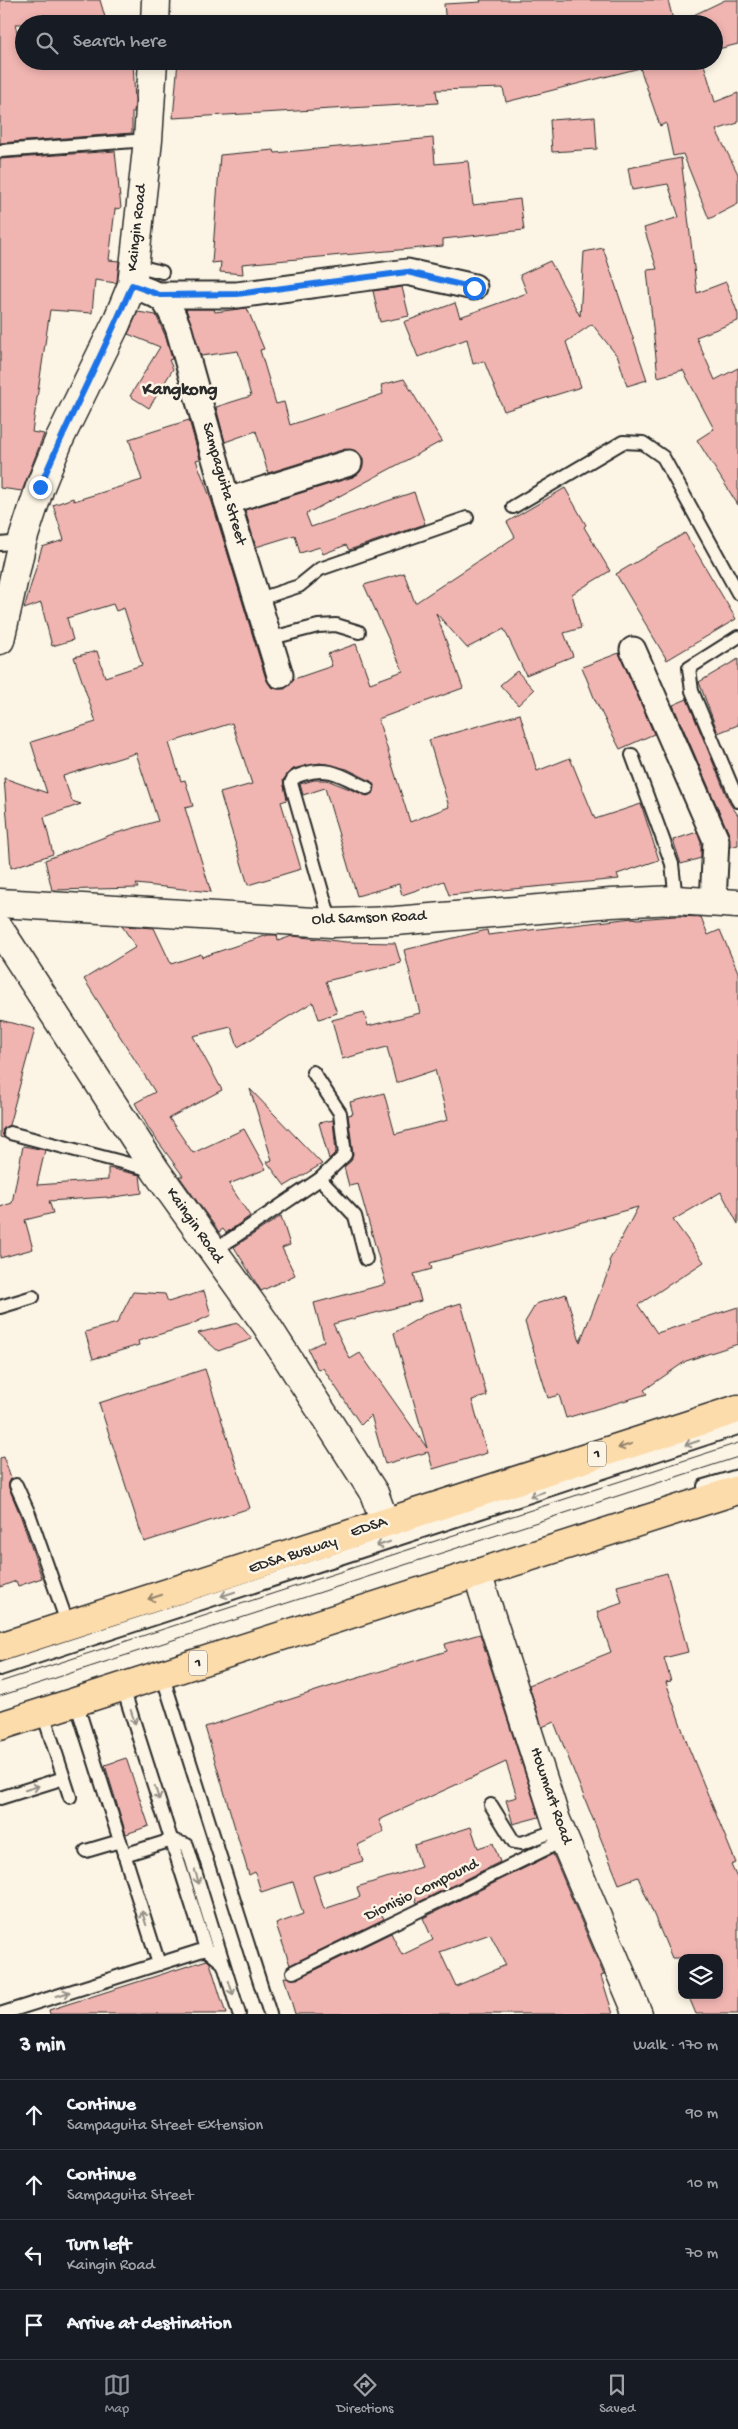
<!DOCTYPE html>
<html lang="en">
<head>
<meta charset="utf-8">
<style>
  :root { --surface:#171b24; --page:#20242c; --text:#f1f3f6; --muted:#9ea1a6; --line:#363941; --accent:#8c9099 }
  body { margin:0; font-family:"Gochi Hand",sans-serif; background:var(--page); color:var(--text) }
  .controls { position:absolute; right:15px; bottom:15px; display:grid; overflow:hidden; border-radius:10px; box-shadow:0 2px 8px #0003 }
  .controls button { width:45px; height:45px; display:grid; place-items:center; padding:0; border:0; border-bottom:1px solid var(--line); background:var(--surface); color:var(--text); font:25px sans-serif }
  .stop { position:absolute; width:15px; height:15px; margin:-11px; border:4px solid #1a73e8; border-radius:50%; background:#fff }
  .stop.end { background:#1a73e8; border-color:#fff; box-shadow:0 1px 5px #0008 }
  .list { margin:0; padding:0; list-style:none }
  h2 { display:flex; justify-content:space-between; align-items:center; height:65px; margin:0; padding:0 20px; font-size:21px }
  h2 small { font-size:16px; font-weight:400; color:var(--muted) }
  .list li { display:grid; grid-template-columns:32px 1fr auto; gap:15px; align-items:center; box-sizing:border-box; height:70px; padding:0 20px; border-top:1px solid var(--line) }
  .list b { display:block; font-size:19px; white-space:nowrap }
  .list p { margin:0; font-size:16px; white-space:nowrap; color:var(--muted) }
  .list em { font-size:16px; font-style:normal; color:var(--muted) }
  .icon { flex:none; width:28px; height:28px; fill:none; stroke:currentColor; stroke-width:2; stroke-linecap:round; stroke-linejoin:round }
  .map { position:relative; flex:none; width:738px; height:2014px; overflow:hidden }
  .search { position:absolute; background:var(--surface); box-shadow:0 2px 8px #0003; left:15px; right:15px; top:15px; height:55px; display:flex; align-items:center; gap:12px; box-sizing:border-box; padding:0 18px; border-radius:28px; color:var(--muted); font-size:19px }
  .sheet { height:345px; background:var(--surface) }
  nav { display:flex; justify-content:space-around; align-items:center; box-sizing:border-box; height:70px; border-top:1px solid var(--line); background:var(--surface); font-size:14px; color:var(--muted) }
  nav a { display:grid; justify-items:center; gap:2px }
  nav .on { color:var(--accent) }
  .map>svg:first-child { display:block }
  .building { fill:#f1b5b1; stroke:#2b2b2b; fill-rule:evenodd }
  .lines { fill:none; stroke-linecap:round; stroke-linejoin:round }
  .lane-casing { stroke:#2b2b2b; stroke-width:16 }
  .street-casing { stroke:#2b2b2b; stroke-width:29 }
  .secondary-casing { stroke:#2b2b2b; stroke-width:31 }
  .highway-casing { stroke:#2b2b2b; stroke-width:31 }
  .lane { stroke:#fcf5e5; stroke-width:12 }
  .street { stroke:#fcf5e5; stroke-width:25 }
  .secondary { stroke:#fcf5e5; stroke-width:28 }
  .highway { stroke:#fddcac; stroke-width:28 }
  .tram { stroke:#2b2b2b; stroke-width:1 }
  .oneway { stroke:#949088 }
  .oneway2 { stroke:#94846c }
  .route { stroke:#1a73e8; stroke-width:6 }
  .labels { text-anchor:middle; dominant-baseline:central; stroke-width:5; stroke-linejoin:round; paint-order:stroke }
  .shield { fill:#fcf5e5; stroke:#6a6863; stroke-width:1 }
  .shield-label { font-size:15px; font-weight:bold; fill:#2b2b2b }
  .street-label { font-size:16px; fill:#2b2b2b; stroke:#fcf5e5 }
  .neighbourhood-label { font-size:18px; font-weight:bold; fill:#2b2b2b; stroke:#fcf5e5 }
</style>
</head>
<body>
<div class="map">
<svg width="738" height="2014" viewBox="0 0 738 2014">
  <rect width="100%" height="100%" fill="#fcf5e5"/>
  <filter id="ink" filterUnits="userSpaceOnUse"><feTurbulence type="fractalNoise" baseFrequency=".02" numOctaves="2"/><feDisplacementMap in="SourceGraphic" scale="10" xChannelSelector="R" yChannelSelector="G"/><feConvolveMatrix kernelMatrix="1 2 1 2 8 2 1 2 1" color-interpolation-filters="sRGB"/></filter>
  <g filter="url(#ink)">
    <g class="building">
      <path d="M 0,0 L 100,0 L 107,24 L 15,24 L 24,61 L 133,61 L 135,102 L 134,112 L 132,112 L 132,133 L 0,143 Z"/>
      <path d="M 480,0 L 668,0 L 674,24 L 446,24 L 444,4 L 481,2 Z"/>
      <path d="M 725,0 L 738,0 L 738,44 L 714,50 L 714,24 L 675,24 Z"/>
      <path d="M 178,61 L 703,61 L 715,102 L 738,93 L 738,123 L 716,130 L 738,174 L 738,204 L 709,219 L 683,154 L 673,156 L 666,123 L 660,126 L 640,68 L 506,102 L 503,88 L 436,90 L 438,103 L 173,118 Z"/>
      <path d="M 595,117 L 597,149 L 552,152 L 550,120 Z"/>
      <path d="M 433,138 L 435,164 L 468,161 L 473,205 L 520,199 L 524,230 L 443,239 L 443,246 L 242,264 L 243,274 L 220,272 L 221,262 L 212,263 L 220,155 L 274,150 L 275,153 Z"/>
      <path d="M 115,151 L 121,208 L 115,209 L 109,260 L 119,261 L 117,281 L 116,283 L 95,280 L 92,313 L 50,310 L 32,432 L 44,434 L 22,491 L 0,488 L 0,159 Z"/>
      <path d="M 681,158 L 697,293 L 726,282 L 738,314 L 738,321 L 696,337 L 715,380 L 738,368 L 738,505 L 697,440 L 714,429 L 683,370 L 658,377 L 647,270 L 657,269 L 644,228 L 679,217 L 668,184 L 632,190 L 628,168 Z"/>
      <path d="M 603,248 L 647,380 L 627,386 L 618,357 L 592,324 L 566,342 L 581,387 L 504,411 L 484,361 L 473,364 L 467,339 L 418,357 L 404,322 L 455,303 L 460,317 L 527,293 L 520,275 L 550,261 L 580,316 L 584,252 Z"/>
      <path d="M 402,287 L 409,316 L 380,322 L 373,291 Z"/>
      <path d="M 247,308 L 264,349 L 260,350 L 276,404 L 284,402 L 290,425 L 383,394 L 381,385 L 404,379 L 442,441 L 306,514 L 311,527 L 414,492 L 425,524 L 349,550 L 346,545 L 323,554 L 320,547 L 300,553 L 295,535 L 256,547 L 245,510 L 353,477 L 360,472 L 363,466 L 363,458 L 358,452 L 345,449 L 268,473 L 256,431 L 225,442 L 216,407 L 251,396 L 238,351 L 201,356 L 186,309 L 214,309 L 215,312 Z"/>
      <path d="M 138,312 L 156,315 L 165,335 L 172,359 L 169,360 L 173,369 L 149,408 L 130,396 L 160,347 L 128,334 Z"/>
      <path d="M 189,420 L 200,459 L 196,460 L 212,502 L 266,679 L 271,687 L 277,689 L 285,689 L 294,679 L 332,666 L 328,654 L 356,644 L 370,683 L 403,671 L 364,585 L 404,573 L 415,603 L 515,537 L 507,522 L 565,488 L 586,525 L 584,527 L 610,571 L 572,594 L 581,628 L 564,633 L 573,656 L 526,675 L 504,629 L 467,648 L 436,613 L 463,688 L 378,719 L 410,822 L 449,807 L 429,740 L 520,714 L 537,771 L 570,758 L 595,819 L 641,804 L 659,860 L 617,874 L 619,879 L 449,895 L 444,881 L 402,895 L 399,884 L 357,896 L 325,788 L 303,795 L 300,784 L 314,780 L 327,780 L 367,796 L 374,792 L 375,787 L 371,781 L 347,769 L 320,763 L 293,769 L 283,780 L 287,800 L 281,802 L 301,869 L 248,885 L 220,793 L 252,784 L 232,723 L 169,743 L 181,781 L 185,780 L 193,806 L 185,808 L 211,892 L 136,884 L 138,888 L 52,890 L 45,860 L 110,835 L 158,821 L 136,753 L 63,776 L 72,801 L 81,804 L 44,817 L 53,854 L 11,868 L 4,778 L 47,793 L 31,742 L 96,722 L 74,657 L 97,651 L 105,677 L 142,665 L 124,608 L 116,611 L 113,604 L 67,618 L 73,640 L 52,646 L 41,603 L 24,609 L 42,547 L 64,540 L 53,505 L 73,498 L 74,501 L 142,480 L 129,439 Z"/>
      <path d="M 685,533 L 736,619 L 667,660 L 616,574 Z"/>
      <path d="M 619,653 L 654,734 L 620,749 L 595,700 L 582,667 Z"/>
      <path d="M 738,659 L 738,725 L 718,733 L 699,682 Z"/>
      <path d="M 517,671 L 534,690 L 518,705 L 500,685 Z"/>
      <path d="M 687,699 L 730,804 L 738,815 L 738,845 L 730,847 L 729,834 L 673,705 Z"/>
      <path d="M 697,832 L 701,843 L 701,858 L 681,864 L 673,840 Z"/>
      <path d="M 676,916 L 701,917 L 708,935 L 720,930 L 738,972 L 738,1224 L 721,1192 L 673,1220 L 704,1262 L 638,1305 L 657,1333 L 738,1307 L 738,1344 L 686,1361 L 644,1390 L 647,1394 L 566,1418 L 559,1395 L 548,1398 L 525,1322 L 536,1304 L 566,1294 L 580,1342 L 611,1265 L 609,1261 L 638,1207 L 430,1263 L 432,1269 L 414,1274 L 421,1301 L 333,1324 L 350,1359 L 360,1353 L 427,1448 L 394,1333 L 428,1313 L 461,1303 L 487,1396 L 472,1400 L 487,1453 L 433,1469 L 428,1452 L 385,1464 L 371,1415 L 361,1425 L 323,1368 L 318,1370 L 308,1349 L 324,1341 L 314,1303 L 386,1284 L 358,1184 L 349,1186 L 344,1167 L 351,1161 L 353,1154 L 348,1115 L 353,1114 L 350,1102 L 384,1093 L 395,1134 L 448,1120 L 435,1070 L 396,1083 L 387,1047 L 342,1059 L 332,1020 L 364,1012 L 368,1026 L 420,1013 L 404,950 L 487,930 L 488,935 L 633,918 L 638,919 Z"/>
      <path d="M 122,926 L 154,928 L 171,964 L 201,954 L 202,957 L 268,935 L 277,935 L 278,941 L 292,936 L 346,942 L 395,943 L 401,963 L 326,981 L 337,1013 L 319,1019 L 313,1002 L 238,1047 L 231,1027 L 193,1036 L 222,1090 L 169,1118 L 193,1153 L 244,1129 L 266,1169 L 229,1184 L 250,1216 L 226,1233 L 223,1229 L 219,1232 L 179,1176 L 183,1176 L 149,1129 L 135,1103 L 155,1092 L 84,979 L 136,947 Z"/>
      <path d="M 0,1020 L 35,1029 L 9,1125 L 2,1130 L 4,1138 L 0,1137 Z"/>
      <path d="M 250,1089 L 322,1164 L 285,1186 L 267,1162 L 272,1160 Z"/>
      <path d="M 333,1120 L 336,1152 L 329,1159 L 319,1123 Z"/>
      <path d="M 23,1146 L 45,1150 L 37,1185 L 108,1180 L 108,1168 L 140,1175 L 142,1193 L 107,1198 L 107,1197 L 49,1201 L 53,1213 L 25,1220 L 33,1249 L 0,1258 L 0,1207 L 12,1203 Z"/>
      <path d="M 281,1216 L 290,1245 L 282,1248 L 295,1275 L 261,1291 L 234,1247 Z"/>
      <path d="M 204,1291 L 211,1315 L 190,1325 L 138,1341 L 139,1345 L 93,1359 L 85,1332 L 117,1323 L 133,1292 L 165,1294 L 168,1302 Z"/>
      <path d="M 238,1323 L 252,1339 L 218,1351 L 198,1333 Z"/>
      <path d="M 205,1369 L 250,1508 L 144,1542 L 99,1403 Z"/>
      <path d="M 4,1457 L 11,1479 L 9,1488 L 21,1517 L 42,1578 L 18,1586 L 16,1581 L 0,1587 L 0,1458 Z"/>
      <path d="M 667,1573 L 688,1652 L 664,1658 L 671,1681 L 666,1682 L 688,1746 L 736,1863 L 731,1865 L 738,1880 L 738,2014 L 696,2014 L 688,1995 L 719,1995 L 719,1958 L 672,1958 L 638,1877 L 619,1884 L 554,1722 L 542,1727 L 529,1685 L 611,1652 L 597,1612 L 622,1603 L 617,1586 Z"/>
      <path d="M 480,1634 L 539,1817 L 513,1824 L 506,1800 L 517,1797 L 506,1762 L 379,1820 L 384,1832 L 358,1845 L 363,1861 L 313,1876 L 324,1909 L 360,1897 L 357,1887 L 421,1867 L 414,1845 L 471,1827 L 478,1848 L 493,1843 L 500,1862 L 417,1903 L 415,1897 L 379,1909 L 384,1919 L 290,1965 L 276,1924 L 303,1914 L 293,1882 L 261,1892 L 255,1872 L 249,1875 L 205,1727 L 322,1689 L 447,1651 L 445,1644 Z"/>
      <path d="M 126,1758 L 149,1826 L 126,1834 L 105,1765 Z"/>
      <path d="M 553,1854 L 604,1975 L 601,1976 L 613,2014 L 295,2014 L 284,1977 L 297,1979 L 391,1933 L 402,1955 L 433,1940 L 423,1918 ZM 490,1934 L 506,1965 L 456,1986 L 440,1952 Z"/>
      <path d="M 207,1960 L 210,1963 L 226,2014 L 50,2014 L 49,2010 Z"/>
    </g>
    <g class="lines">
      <defs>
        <g id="lane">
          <path d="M 0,151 L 148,140"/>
          <path d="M 134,265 L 162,272"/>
          <path d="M 513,507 L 623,442 L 643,443 L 663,457 L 738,593"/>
          <path d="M 0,544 L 22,542"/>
          <path d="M 256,600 L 299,586 L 320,569 L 467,518"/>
          <path d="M 738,637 L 689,668 L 692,691 L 738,801"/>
          <path d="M 268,639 L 318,626 L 336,625 L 359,632"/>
          <path d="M 632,755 L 672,864 L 676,900"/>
          <path d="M 331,923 L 291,783 C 293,777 297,776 303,774 C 330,765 343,777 367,788"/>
          <path d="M 10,1133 L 152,1170"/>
          <path d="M 320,1179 L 355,1216 L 366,1259"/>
          <path d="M 212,1252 L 320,1179 L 345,1155 L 340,1113 L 313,1072"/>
          <path d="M 0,1307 L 33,1297"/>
          <path d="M 16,1485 L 29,1514 L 68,1625"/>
          <path d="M 704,1486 L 738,1476"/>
          <path d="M 0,1669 L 738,1428"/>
          <path d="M 162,1674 L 270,2014"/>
          <path d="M 123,1688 L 206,1949 L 223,1963"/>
          <path d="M 76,1702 L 159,1964"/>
          <path d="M 43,1713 L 70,1797"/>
          <path d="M 0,1798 L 64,1778"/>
          <path d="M 491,1805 L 514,1842 L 522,1843 L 560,1829"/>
          <path d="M 86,1851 L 120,1841"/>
          <path d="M 124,1855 L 172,1840 L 187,1845 L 239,2014"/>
          <path d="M 293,1972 L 564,1840"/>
          <path d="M 0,2014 L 206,1949"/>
        </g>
        <g id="street">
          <path d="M 132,285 C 164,297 166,297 179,330 L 227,501 L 280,675"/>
          <path d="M 160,295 L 237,295 L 407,272 L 474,287"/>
          <path d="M 227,501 L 349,463"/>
          <path d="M 633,650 L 716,840 L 713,903"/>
        </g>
        <g id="secondary">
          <path d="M 155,24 L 156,0"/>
          <path d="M 0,640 L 22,542 L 40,487 L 60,438 L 116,324 L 132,285 L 148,140 L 153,61"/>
          <path d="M 0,903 L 331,923 L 395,921 L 611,903 L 676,900 L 738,904"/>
          <path d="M 0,930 L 156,1171 L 265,1323 L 374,1493 L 385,1523"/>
          <path d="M 477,1573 L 556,1820 L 638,2014"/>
        </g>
        <g id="highway">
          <path d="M 0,1647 L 738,1409"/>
          <path d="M 0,1726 L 738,1490"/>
        </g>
      </defs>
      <use href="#lane" class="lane-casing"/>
      <use href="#street" class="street-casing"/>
      <use href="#secondary" class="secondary-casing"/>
      <use href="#highway" class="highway-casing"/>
      <use href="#lane" class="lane"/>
      <use href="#street" class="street"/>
      <use href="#secondary" class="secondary"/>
      <use href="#highway" class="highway"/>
      <g class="tram">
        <path d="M 0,1682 L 738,1443"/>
        <path d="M 0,1696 L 738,1457"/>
      </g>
    </g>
    <defs><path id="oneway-shaft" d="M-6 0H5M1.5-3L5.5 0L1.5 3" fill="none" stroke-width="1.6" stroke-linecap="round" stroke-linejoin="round" transform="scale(1.25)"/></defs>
    <g class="oneway">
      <use href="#oneway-shaft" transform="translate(692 1443) rotate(162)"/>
      <use href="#oneway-shaft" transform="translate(537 1494) rotate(162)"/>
      <use href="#oneway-shaft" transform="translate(383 1544) rotate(162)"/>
      <use href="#oneway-shaft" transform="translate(228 1594) rotate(162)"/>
      <use href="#oneway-shaft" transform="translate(133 1717) rotate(72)"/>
      <use href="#oneway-shaft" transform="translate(32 1788) rotate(-17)"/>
      <use href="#oneway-shaft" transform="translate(157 1793) rotate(72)"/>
      <use href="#oneway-shaft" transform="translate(197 1877) rotate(73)"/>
      <use href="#oneway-shaft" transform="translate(144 1918) rotate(-108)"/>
      <use href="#oneway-shaft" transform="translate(231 1988) rotate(72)"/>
      <use href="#oneway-shaft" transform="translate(63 1994) rotate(-17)"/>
    </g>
    <g class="oneway2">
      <use href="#oneway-shaft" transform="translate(625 1446) rotate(162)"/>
      <use href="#oneway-shaft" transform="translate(155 1597) rotate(162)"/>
    </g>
  </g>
  <g class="lines" filter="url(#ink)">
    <path class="route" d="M 40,487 C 68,418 104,353 132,285 L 160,295 L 237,294 L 407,272 L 474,288"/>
  </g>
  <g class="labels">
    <g class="shield">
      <rect x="588" y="1441.5" width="18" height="25" rx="4"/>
      <rect x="189" y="1650.5" width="18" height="25" rx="4"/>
    </g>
    <g class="shield-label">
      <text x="597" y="1454">1</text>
      <text x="198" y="1663">1</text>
    </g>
    <g class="street-label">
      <text transform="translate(138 228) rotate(-84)">Kaingin Road</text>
      <text transform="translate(223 484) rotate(74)">Sampaguita Street</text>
      <text transform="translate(369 919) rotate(-2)">Old Samson Road</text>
      <text transform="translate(194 1226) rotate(55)">Kaingin Road</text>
      <text transform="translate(369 1528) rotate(-18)">EDSA</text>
      <text transform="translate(293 1556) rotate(-18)">EDSA Busway</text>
      <text transform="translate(550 1796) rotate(71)">Howmart Road</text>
      <text transform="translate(422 1891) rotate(-26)">Dionisio Compound</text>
    </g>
    <g class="neighbourhood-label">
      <text x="180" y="390">Kangkong</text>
    </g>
  </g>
</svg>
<div class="controls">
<button><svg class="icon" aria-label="layers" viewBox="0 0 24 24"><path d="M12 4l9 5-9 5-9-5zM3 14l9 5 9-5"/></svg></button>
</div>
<div class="stop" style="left:474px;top:288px"></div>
<div class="stop end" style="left:40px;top:487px"></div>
<div class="search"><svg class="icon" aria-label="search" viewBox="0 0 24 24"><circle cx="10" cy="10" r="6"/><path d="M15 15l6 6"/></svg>Search here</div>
</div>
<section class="sheet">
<h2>3 min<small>Walk · 170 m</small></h2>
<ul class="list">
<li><svg class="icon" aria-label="ahead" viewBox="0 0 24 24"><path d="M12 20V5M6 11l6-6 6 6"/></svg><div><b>Continue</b><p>Sampaguita Street Extension</p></div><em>90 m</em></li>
<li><svg class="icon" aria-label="ahead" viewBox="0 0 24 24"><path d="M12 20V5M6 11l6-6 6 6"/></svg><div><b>Continue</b><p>Sampaguita Street</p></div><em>10 m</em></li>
<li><svg class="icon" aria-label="left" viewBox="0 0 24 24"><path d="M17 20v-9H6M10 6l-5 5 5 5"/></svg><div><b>Turn left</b><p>Kaingin Road</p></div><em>70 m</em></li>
<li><svg class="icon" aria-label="arrive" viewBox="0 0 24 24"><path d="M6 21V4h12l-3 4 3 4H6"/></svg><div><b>Arrive at destination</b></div></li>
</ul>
</section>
<nav>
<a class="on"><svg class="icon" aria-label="map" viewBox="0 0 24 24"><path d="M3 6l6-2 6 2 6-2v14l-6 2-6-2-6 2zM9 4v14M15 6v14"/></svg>Map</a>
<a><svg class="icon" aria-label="directions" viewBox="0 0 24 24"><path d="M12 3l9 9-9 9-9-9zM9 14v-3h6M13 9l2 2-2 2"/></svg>Directions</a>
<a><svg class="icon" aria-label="saved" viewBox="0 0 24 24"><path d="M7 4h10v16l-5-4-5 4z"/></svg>Saved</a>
</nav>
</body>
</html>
